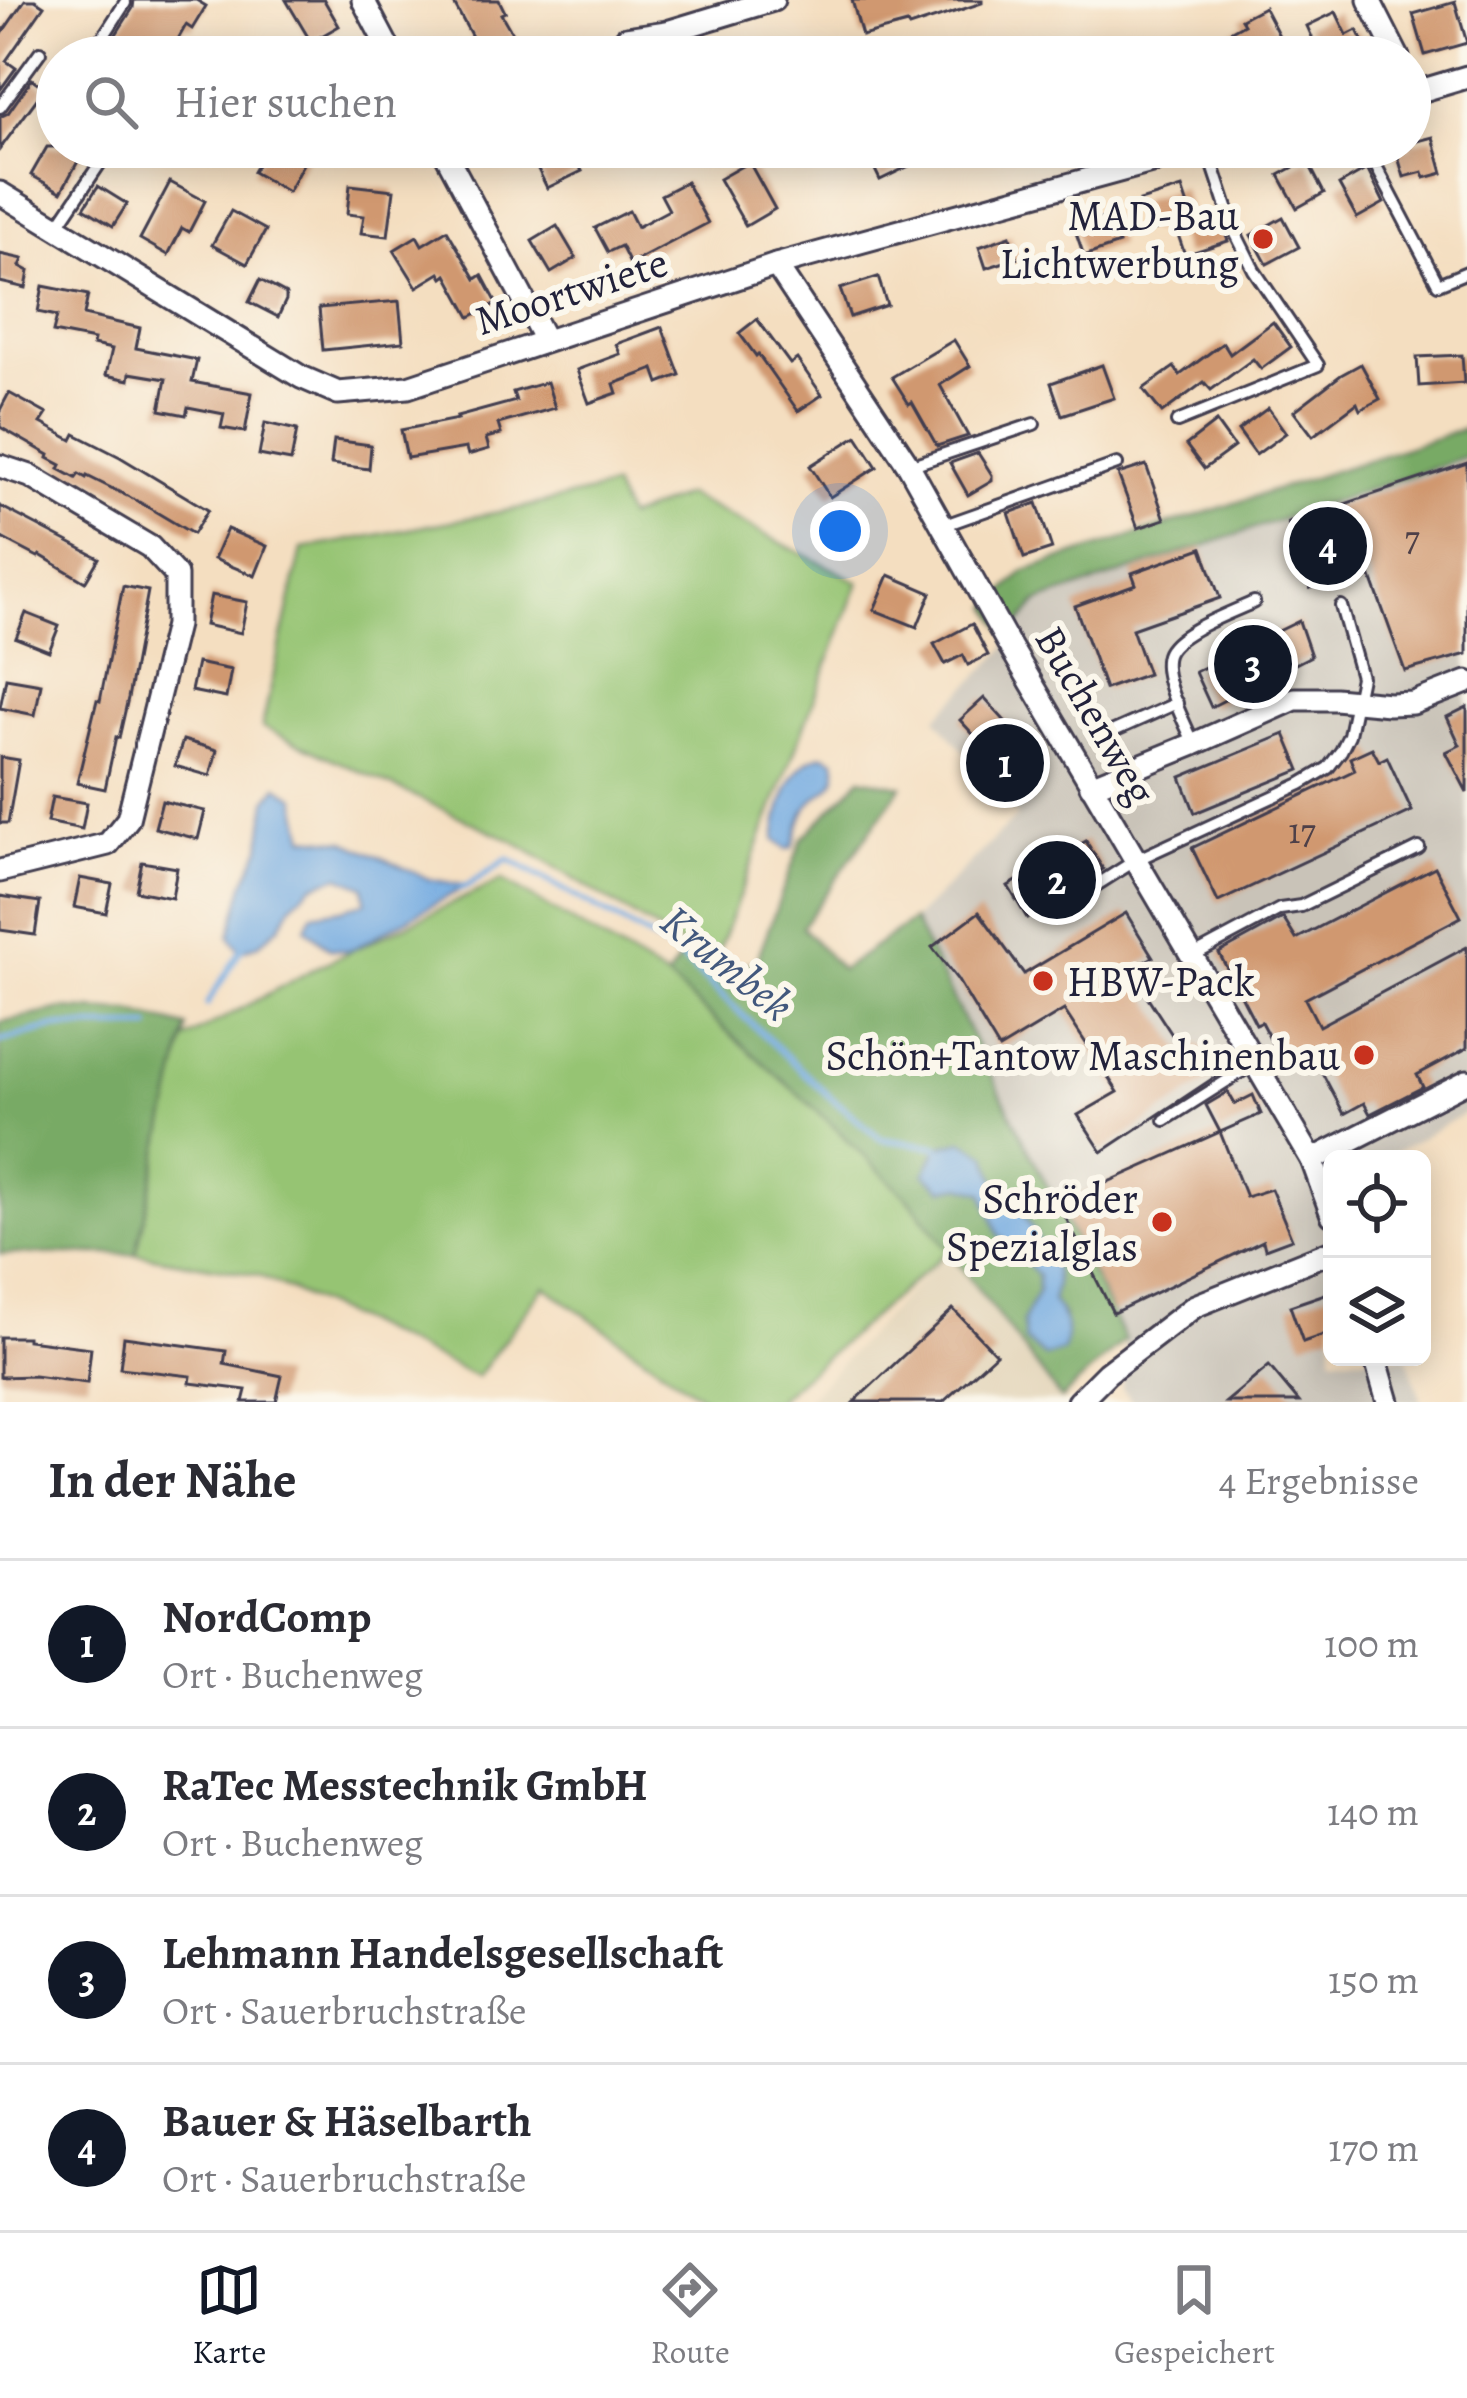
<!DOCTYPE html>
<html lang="de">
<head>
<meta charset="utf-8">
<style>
  :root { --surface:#fff; --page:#f7f7f7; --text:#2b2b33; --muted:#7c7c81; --line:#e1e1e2; --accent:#111827 }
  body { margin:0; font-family:Alegreya,serif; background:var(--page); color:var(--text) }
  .controls { position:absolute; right:36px; bottom:36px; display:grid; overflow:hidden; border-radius:18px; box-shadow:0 6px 30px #0003 }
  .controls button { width:108px; height:108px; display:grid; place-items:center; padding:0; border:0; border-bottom:3px solid var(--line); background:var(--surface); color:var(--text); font:60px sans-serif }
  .you { position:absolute; left:840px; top:531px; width:42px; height:42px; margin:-30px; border:9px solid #fff; border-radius:50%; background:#1a73e8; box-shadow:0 0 0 18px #1a73e833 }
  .badge { display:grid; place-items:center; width:78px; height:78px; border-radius:50%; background:var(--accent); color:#fff; font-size:39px; font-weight:700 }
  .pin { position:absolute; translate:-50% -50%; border:6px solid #fff; box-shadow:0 3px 12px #0006 }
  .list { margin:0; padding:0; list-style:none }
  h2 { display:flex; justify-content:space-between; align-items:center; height:156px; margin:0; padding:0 48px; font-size:51px }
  h2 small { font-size:39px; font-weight:400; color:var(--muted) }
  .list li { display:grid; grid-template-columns:78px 1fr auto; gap:36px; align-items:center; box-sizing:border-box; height:168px; padding:0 48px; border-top:3px solid var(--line) }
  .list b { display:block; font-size:45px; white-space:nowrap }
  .list p { margin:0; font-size:39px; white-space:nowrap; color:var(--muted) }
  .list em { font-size:39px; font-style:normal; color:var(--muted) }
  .icon { flex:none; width:66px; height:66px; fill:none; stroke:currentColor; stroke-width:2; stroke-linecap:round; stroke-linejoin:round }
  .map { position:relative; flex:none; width:1467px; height:1402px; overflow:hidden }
  .search { position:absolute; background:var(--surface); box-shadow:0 6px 30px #0003; left:36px; right:36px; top:36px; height:132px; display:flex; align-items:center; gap:30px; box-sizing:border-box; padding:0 42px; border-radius:66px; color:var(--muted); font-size:45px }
  .sheet { height:828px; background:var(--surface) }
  nav { display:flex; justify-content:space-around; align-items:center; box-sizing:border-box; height:168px; border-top:3px solid var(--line); background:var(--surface); font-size:33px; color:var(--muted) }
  nav a { display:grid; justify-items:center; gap:6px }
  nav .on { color:var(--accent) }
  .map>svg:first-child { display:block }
  .built { fill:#e1d2b5 }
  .industrial { fill:#c9c3b8 }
  .green { fill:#96c473; stroke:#5c7357; stroke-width:3 }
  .forest { fill:#78aa65; stroke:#4d6650; stroke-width:3; fill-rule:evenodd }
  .water { fill:#71a9e0; stroke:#4a668e; stroke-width:3 }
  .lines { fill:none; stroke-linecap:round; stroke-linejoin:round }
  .stream { stroke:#71a9e0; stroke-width:6 }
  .building { fill:#d09870 }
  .lane-casing { stroke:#423e4f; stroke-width:16 }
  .street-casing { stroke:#423e4f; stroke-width:27 }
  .lane { stroke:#fff; stroke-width:10 }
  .street { stroke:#fff; stroke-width:21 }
  .poi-dot { fill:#c8321e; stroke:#fbf7ec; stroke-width:4.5 }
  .labels { text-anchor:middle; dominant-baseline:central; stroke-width:12; stroke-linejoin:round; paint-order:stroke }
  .number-label { font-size:36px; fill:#4e4048 }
  .poi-label { font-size:42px; fill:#22223b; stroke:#fbf7ec; text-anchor:end }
  .street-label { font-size:42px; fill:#22223b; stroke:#fbf7ec }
  .water-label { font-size:45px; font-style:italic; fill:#42587d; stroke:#fbf7ec }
</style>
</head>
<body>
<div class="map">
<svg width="1467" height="1402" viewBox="0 0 1467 1402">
  <rect width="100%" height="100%" fill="#fbf7ec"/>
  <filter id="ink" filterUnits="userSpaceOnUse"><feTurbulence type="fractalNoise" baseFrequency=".00833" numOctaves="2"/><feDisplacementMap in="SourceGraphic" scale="24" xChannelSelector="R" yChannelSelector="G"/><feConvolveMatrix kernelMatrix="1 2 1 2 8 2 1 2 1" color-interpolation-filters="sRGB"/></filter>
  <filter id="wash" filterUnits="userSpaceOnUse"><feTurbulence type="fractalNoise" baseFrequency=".004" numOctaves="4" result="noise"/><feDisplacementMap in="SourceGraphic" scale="48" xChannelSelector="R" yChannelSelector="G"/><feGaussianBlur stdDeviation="2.7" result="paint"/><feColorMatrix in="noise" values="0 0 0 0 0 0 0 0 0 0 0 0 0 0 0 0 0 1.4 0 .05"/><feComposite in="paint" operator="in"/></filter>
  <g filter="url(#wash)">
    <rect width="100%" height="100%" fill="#f4dec0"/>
    <path class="built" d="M 949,1250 L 1061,1399 L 1058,1402 L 804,1402 Z"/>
    <path class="industrial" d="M 1467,456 L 1467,1112 L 1384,1159 L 1332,1159 L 1332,1357 L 1407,1357 L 1422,1402 L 1132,1402 L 1122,1388 L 1125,1340 L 913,920 L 1017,816 L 936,718 L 1004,650 L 1008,638 L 1038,602 Z"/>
    <g class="green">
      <path d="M 613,487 L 627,518 L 686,495 L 859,582 L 713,965 L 513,841 L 262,727 L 302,549 L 521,508 Z"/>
      <path d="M 502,880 L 667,978 L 820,1113 L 911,1201 L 949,1250 L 774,1402 L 709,1402 L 544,1286 L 477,1377 L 258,1275 L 136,1254 L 184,1040 L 317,967 Z"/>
    </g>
    <g class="forest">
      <path d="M 1467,428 L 1467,456 L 1038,602 L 1008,638 L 990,606 L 1025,571 Z"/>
      <path d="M 861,778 L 902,786 L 802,927 L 841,970 L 913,920 L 1125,1340 L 1061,1399 L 911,1201 L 820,1113 L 667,978 L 683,954 L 715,969 L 756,962 L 802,839 ZM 962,1186 L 998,1188 L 1022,1211 L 1054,1269 L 1056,1284 L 1052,1301 L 1064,1316 L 1023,1322 L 1038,1291 L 1038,1276 L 1000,1235 L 983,1192 Z"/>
      <path d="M 63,1009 L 131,1012 L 187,1027 L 136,1254 L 0,1254 L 0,1022 Z"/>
    </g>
    <g class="water">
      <path d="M 825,755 L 835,760 C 843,791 818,788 806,809 C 799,820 798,836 792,848 L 786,849 L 775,840 C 778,811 791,758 825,755 Z"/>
      <path d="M 278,786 L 296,798 L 305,837 L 345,841 L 429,879 L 467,886 L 349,951 L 330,949 L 306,928 L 312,914 L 342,909 L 366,902 L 364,886 L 339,876 L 313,885 L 293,903 L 279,927 L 259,944 L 240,952 L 230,936 L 245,881 L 261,847 L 267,800 Z"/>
      <path d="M 963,1141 L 987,1155 L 998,1188 L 1022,1211 L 1054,1269 L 1056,1284 L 1052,1301 C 1066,1319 1070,1329 1063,1351 L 1045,1357 L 1025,1341 L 1023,1322 L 1038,1291 L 1038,1276 L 999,1235 L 983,1192 L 962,1186 L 943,1189 L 925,1174 L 938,1147 Z"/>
    </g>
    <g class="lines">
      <g class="stream">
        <path d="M 459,888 L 467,886 L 508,859 L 675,952 L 829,1096 L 881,1139 L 938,1147"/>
        <path d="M 207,1004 L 243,947"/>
        <path d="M 0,1041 L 55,1027 L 150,1027"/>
      </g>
    </g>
    <g id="blocks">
      <g class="building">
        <path d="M 25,0 L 35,0 L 44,6 L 6,61 L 16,68 L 0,90 L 0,36 Z"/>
        <path d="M 134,0 L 196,0 L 206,6 L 192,29 L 186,25 L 168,57 L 150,57 L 115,36 L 133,8 Z"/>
        <path d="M 286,0 L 324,0 L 339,26 L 311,42 Z"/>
        <path d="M 452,0 L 499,0 L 505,12 L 501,14 L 526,57 L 483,57 Z"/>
        <path d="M 852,0 L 982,0 L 982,3 L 909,27 L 907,24 L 862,36 Z"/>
        <path d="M 1455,2 L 1467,43 L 1425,55 L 1413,14 Z"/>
        <path d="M 1264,7 L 1290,57 L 1241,57 L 1228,33 L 1244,24 L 1241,19 Z"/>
        <path d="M 1336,12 L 1347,35 L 1357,30 L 1364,44 L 1336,57 L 1321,57 L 1307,26 Z"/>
        <path d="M 32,79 L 45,88 L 0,149 L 0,117 L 8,113 Z"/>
        <path d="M 1433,137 L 1443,173 L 1425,178 L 1423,172 L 1404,177 L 1395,147 L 1410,147 L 1410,143 Z"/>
        <path d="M 47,147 L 86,147 L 61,192 L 31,175 Z"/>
        <path d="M 267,147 L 312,147 L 288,192 L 253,172 Z"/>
        <path d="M 562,147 L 570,147 L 582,171 L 547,188 L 534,161 Z"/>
        <path d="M 864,147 L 907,147 L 915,163 L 880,180 Z"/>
        <path d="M 1307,160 L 1324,193 L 1297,208 L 1279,175 Z"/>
        <path d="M 749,162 L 775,209 L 746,226 L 719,179 Z"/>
        <path d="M 1367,169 L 1384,203 L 1357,218 L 1339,185 Z"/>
        <path d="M 170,182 L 205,201 L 189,232 L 182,228 L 168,255 L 140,239 Z"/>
        <path d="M 686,182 L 708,223 L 630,264 L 621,246 L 608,252 L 595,228 L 629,211 L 637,227 L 669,210 L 661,195 Z"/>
        <path d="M 350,185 L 394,190 L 388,236 L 361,233 L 364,216 L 347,214 Z"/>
        <path d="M 98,186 L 127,204 L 113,226 L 84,208 Z"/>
        <path d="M 1182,188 L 1196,230 L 1221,222 L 1228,241 L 1185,255 L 1174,223 L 1150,231 L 1140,201 Z"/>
        <path d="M 231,211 L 266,230 L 247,264 L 212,245 Z"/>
        <path d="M 1110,216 L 1119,244 L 1084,256 L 1074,227 Z"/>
        <path d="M 1283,217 L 1299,247 L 1267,264 L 1251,235 Z"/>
        <path d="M 557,226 L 576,258 L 551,273 L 532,241 Z"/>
        <path d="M 447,230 L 476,279 L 482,275 L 497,303 L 470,317 L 447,275 L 443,278 L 440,273 L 417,287 L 394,250 L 417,236 L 422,245 Z"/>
        <path d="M 1010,236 L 1017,258 L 986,268 L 979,247 Z"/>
        <path d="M 0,254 L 23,259 L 20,266 L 29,271 L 26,288 L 0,282 Z"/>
        <path d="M 878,277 L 887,305 L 850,317 L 840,289 Z"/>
        <path d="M 260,280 L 286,294 L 286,300 L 278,317 L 249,302 Z"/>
        <path d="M 43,286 L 88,295 L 84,315 L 140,328 L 136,348 L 197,360 L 192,382 L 252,393 L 245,432 L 221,428 L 224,414 L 188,407 L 186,415 L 160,410 L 166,379 L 130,373 L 129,380 L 106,375 L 112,349 L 93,345 L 94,340 L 53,332 L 57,316 L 38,312 Z"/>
        <path d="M 399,301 L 403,342 L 323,350 L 319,308 Z"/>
        <path d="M 757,319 L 790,364 L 797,359 L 822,395 L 798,411 L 758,354 L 756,356 L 739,333 Z"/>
        <path d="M 1273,322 L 1291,347 L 1261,369 L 1253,359 L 1211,390 L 1204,382 L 1162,413 L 1143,389 L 1174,367 L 1180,375 L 1223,343 L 1230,354 Z"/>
        <path d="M 662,327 L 680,375 L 659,383 L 654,369 L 614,384 L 617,393 L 589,403 L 577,370 L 620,354 L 616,344 Z"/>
        <path d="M 954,340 L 970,366 L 940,385 L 968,436 L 937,446 L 912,402 L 909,404 L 892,377 Z"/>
        <path d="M 1462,355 L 1464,383 L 1419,386 L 1417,357 Z"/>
        <path d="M 1361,364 L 1380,399 L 1360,410 L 1357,403 L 1313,436 L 1294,411 L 1341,375 Z"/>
        <path d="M 1102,365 L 1114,398 L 1062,415 L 1051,383 Z"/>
        <path d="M 547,382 L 555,408 L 498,424 L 501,434 L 486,438 L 489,449 L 468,455 L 466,448 L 407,458 L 401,430 L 458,419 L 457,417 L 516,401 L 513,392 Z"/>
        <path d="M 9,393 L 47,414 L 41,423 L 72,440 L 75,434 L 120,457 L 208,510 L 193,534 L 141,503 L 87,476 L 86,478 L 79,474 L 76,478 L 59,469 L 61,465 L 48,458 L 49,455 L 0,427 L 0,410 Z"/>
        <path d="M 1268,408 L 1286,433 L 1256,455 L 1238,430 Z"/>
        <path d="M 1216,422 L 1234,447 L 1204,469 L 1186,445 Z"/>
        <path d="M 265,423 L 297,430 L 291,461 L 259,455 Z"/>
        <path d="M 857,436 L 877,467 L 830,497 L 810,466 Z"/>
        <path d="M 334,440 L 371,445 L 369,469 L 331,464 Z"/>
        <path d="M 978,453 L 992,475 L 992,481 L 968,495 L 950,463 Z"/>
        <path d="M 1467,463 L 1467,654 L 1405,671 L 1368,569 L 1310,588 L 1288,523 Z"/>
        <path d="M 1146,465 L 1165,519 L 1138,528 L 1118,474 Z"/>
        <path d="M 1037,503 L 1052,549 L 1024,558 L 1009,513 Z"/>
        <path d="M 0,506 L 99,558 L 85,582 L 40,555 L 38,557 L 0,537 Z"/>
        <path d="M 227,529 L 267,546 L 255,576 L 214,559 Z"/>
        <path d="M 1202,548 L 1220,598 L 1132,629 L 1148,674 L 1105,689 L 1075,606 L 1136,584 L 1132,573 Z"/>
        <path d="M 889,575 L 931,593 L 917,627 L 874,610 Z"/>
        <path d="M 123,586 L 148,591 L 128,698 L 119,738 L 116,737 L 105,789 L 77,783 L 97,700 L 100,701 Z"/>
        <path d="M 211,595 L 247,602 L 241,633 L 205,625 Z"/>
        <path d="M 26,613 L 59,626 L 49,651 L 16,638 Z"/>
        <path d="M 1299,621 L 1311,656 L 1211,707 L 1195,672 Z"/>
        <path d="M 972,624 L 988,655 L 968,665 L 963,655 L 945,664 L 934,644 Z"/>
        <path d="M 197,663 L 231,670 L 226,698 L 191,691 Z"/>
        <path d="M 6,678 L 41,684 L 35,715 L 0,708 Z"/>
        <path d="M 984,698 L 1033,752 L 998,785 L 982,768 L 994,757 L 960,720 Z"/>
        <path d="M 1467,707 L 1467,792 L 1446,752 L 1460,745 L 1447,717 Z"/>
        <path d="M 1285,734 L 1300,770 L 1195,813 L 1181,777 Z"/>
        <path d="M 183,740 L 217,750 L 210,776 L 175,766 Z"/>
        <path d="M 1372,748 L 1379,761 L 1387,757 L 1412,811 L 1218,902 L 1192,848 L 1355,770 L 1350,758 Z"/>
        <path d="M 0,757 L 19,760 L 8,823 L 0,823 Z"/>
        <path d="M 52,797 L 87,803 L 82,829 L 47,822 Z"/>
        <path d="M 162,801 L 205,811 L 198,839 L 155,828 Z"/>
        <path d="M 1086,841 L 1103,869 L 1027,918 L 1008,886 Z"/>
        <path d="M 142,862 L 177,868 L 172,898 L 136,891 Z"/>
        <path d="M 1435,867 L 1461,917 L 1305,999 L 1319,1026 L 1467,947 L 1467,1048 L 1417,1075 L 1423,1087 L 1370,1114 L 1364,1103 L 1344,1114 L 1309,1048 L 1282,1062 L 1261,1022 L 1256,1024 L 1219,953 L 1283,918 L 1296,939 Z"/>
        <path d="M 80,878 L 112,884 L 106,913 L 74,907 Z"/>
        <path d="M 0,896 L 40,902 L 35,935 L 0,930 Z"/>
        <path d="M 979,912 L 1024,974 L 1126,913 L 1153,957 L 1130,970 L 1184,1053 L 1200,1044 L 1218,1075 L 1102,1152 L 1078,1115 L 1118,1092 L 1064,1010 L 999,1049 L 957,979 L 932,947 Z"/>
        <path d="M 1228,1092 L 1235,1104 L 1253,1095 L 1261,1114 L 1220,1132 L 1206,1105 Z"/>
        <path d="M 1220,1132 L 1246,1197 L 1271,1189 L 1292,1239 L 1265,1249 L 1263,1241 L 1113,1313 L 1059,1204 Z"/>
        <path d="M 1328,1293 L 1332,1306 L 1332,1332 L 1303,1342 L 1290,1306 Z"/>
        <path d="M 953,1309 L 996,1354 L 943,1402 L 854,1402 Z"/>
        <path d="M 0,1337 L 27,1337 L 27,1340 L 91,1348 L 87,1383 L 34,1376 L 0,1377 Z"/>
        <path d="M 124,1337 L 226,1351 L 224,1364 L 282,1376 L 276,1402 L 243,1402 L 246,1390 L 190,1383 L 191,1376 L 120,1368 Z"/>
        <path d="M 1269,1366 L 1299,1402 L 1226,1402 Z"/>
      </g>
    </g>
  </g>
  <g filter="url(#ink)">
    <use href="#blocks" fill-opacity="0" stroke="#423e4f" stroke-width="3"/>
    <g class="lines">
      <defs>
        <g id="lane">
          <path d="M 90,57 L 125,3"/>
          <path d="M 0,107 L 40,52"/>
          <path d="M 1366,147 L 1438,284 L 1467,272"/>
          <path d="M 57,227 L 111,147"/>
          <path d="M 1177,422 L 1318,365 L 1254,270 L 1235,232 L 1207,147"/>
          <path d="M 909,466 L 1034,424"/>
          <path d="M 942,526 L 1117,464"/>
          <path d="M 1107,734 L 1177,703"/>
          <path d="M 1194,744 C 1185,723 1160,677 1167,655 C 1174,633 1233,612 1254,602"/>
          <path d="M 1046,917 L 1136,860 L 1301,784 L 1328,768 L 1341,751 L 1349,735 L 1361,677 L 1341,606"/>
          <path d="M 1192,956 L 1280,909 L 1301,906 L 1419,848"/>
          <path d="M 1165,1120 L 1255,1063"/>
        </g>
        <g id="street">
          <path d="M 363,0 L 393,57"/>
          <path d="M 1369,0 L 1398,57"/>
          <path d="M 626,38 L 667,32 L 773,0"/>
          <path d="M 1410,94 L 1467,77"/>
          <path d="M 442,147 L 545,340"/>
          <path d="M 0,193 L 301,377 L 338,393 L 408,387 L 776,265 L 1206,147"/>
          <path d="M 776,265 L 909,466 L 1008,643 L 1312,1160 L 1332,1215"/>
          <path d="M 0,466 L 30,476 L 150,547 L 176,575 L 176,625 L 128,819 L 108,844 L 0,871"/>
          <path d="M 1091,786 L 1194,744 L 1295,699 L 1335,699 L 1389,704 L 1413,703 L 1467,682"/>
          <path d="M 1312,1160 L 1467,1081"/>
          <path d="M 1375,1357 L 1388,1402"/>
          <path d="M 1078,1402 L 1107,1373 L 1195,1306 L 1332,1251"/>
        </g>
      </defs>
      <use href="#lane" class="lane-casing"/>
      <use href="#street" class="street-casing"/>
      <use href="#lane" class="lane"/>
      <use href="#street" class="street"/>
    </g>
  </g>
  <g class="poi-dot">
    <circle cx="1263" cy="239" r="12"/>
    <circle cx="1043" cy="981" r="12"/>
    <circle cx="1364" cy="1055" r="12"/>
    <circle cx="1162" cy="1222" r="12"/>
  </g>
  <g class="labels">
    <g class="number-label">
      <text x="1412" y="537">7</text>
      <text x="1302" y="830">17</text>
    </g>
    <g class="poi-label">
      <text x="1239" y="215">MAD-Bau<tspan x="1239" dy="48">Lichtwerbung</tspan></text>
      <text x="1067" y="981" text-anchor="start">HBW-Pack</text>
      <text x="1340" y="1055">Schön+Tantow Maschinenbau</text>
      <text x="1138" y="1198">Schröder<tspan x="1138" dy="48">Spezialglas</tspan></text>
    </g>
    <g class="street-label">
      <text transform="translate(571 291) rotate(-18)">Moortwiete</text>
      <text transform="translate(1096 715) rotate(60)">Buchenweg</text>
    </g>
    <g class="water-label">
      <text transform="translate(727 963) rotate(39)">Krumbek</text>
    </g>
  </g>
</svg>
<div class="controls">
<button><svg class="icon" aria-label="locate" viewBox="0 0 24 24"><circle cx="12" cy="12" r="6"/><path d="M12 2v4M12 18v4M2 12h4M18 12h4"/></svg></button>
<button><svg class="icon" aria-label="layers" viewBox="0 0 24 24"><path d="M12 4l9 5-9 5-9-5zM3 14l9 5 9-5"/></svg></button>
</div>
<div class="you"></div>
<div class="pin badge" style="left:1005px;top:763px">1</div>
<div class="pin badge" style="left:1057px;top:880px">2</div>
<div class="pin badge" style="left:1253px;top:664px">3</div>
<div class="pin badge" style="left:1328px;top:546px">4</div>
<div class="search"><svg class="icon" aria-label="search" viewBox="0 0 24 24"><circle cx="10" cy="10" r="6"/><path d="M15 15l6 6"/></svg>Hier suchen</div>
</div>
<section class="sheet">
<h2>In der Nähe<small>4 Ergebnisse</small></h2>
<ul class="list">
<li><span class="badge">1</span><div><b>NordComp</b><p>Ort · Buchenweg</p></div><em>100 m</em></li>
<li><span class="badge">2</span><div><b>RaTec Messtechnik GmbH</b><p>Ort · Buchenweg</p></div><em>140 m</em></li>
<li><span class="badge">3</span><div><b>Lehmann Handelsgesellschaft</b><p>Ort · Sauerbruchstraße</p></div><em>150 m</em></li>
<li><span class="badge">4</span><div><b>Bauer &amp; Häselbarth</b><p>Ort · Sauerbruchstraße</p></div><em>170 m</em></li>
</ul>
</section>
<nav>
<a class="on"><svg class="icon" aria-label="map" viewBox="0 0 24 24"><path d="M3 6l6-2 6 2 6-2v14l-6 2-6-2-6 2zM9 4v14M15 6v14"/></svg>Karte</a>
<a><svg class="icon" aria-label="directions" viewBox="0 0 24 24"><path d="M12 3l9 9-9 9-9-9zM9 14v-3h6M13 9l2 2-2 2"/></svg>Route</a>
<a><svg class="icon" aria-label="saved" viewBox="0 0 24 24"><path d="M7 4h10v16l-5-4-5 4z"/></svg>Gespeichert</a>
</nav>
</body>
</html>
